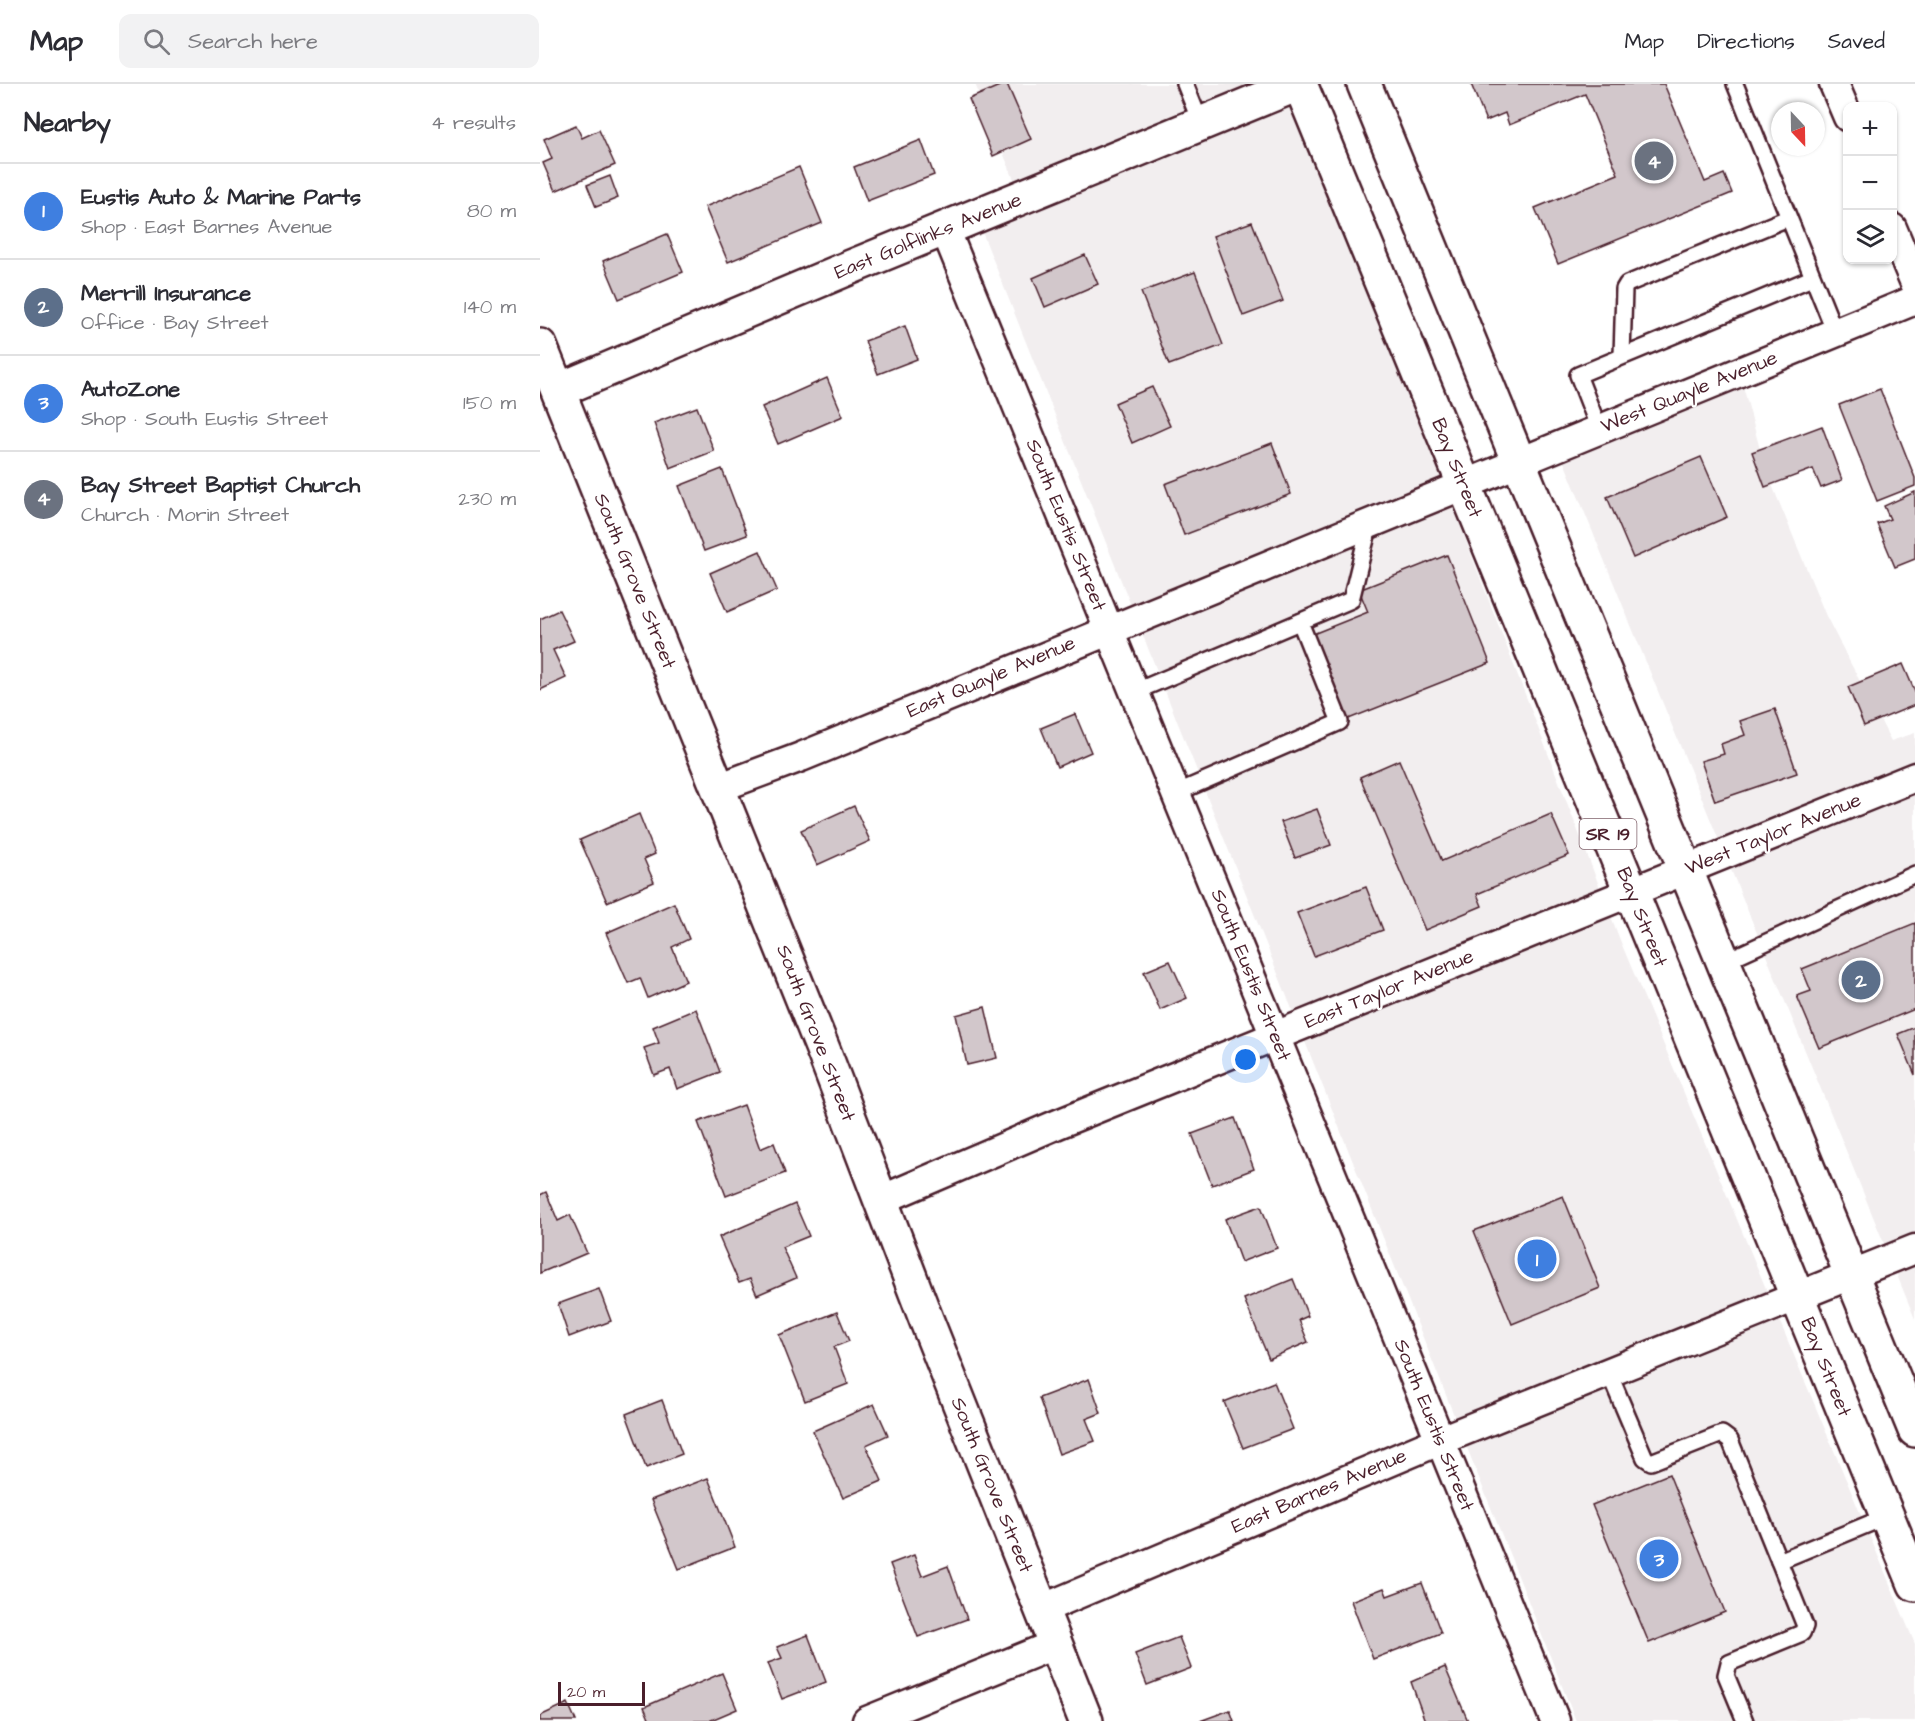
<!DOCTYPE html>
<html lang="en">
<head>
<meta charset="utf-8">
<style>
  :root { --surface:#fff; --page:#f2f2f3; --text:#2b2b33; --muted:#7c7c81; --line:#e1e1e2; --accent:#d1495b }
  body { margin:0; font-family:"Architects Daughter",sans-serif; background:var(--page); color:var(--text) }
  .controls { position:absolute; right:18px; top:18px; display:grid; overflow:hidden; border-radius:12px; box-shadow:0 2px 4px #0004 }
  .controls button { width:54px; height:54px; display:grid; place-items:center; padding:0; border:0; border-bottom:2px solid var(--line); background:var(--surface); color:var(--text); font:30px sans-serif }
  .compass { position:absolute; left:1231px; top:18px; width:54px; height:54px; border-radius:50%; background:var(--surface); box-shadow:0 2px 4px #0004; rotate:158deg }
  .scale { position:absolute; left:18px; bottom:15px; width:87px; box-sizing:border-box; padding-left:6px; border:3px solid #4a1f2b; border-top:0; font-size:16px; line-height:21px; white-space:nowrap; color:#4a1f2b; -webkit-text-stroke:4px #fff; paint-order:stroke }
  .you { position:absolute; left:706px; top:976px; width:21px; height:21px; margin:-15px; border:4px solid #fff; border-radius:50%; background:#1a73e8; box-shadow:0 0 0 9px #1a73e833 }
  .badge { display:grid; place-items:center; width:39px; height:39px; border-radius:50%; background:var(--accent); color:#fff; font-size:20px; font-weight:700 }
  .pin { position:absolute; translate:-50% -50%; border:3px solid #fff; box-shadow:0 2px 6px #0006 }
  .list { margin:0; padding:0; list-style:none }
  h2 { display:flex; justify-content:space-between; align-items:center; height:78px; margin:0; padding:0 24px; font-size:26px }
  h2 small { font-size:20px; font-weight:400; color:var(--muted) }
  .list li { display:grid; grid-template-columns:39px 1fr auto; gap:18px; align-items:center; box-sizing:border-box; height:96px; padding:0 24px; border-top:2px solid var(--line) }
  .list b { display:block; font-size:22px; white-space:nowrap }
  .list p { margin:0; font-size:20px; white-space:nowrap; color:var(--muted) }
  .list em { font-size:20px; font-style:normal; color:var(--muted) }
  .icon { flex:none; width:33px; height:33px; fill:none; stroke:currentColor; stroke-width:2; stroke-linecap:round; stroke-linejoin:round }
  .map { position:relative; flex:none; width:1375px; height:1637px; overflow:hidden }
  header { display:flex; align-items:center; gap:36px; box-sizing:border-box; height:84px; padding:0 30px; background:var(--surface); border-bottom:2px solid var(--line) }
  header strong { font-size:28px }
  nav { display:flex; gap:33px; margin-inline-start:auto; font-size:21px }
  .search { width:420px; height:54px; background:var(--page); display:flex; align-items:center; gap:15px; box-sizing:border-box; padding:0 21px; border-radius:12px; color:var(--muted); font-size:22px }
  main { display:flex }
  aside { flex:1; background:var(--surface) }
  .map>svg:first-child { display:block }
  .built { fill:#f2eeef }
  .building { fill:#d2c7cb; stroke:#4a1f2b; stroke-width:1.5 }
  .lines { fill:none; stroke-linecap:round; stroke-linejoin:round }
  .lane-casing { stroke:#4a1f2b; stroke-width:20 }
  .street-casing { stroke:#4a1f2b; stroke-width:33 }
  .secondary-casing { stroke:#4a1f2b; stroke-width:38 }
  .primary-casing { stroke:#4a1f2b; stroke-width:38 }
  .lane { stroke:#fff; stroke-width:15 }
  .street { stroke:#fff; stroke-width:28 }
  .secondary { stroke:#fff; stroke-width:33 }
  .primary { stroke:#fff; stroke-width:33 }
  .labels { text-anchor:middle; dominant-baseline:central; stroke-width:4.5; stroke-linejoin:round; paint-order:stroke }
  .shield { fill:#fff; stroke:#80626b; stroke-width:1.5 }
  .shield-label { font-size:18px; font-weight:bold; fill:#4a1f2b }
  .street-label { font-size:20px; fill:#4a1f2b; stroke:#fff }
</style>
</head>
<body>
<header>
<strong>Map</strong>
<div class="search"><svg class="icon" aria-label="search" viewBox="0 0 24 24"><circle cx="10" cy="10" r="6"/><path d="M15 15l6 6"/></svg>Search here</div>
<nav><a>Map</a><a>Directions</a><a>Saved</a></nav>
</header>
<main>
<aside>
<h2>Nearby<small>4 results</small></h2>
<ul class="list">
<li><span class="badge" style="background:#3f7fe0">1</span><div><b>Eustis Auto &amp; Marine Parts</b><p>Shop · East Barnes Avenue</p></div><em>80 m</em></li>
<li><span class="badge" style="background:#5c6f8a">2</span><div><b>Merrill Insurance</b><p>Office · Bay Street</p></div><em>140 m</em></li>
<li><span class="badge" style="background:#3f7fe0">3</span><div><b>AutoZone</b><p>Shop · South Eustis Street</p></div><em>150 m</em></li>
<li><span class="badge" style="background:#6b7280">4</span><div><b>Bay Street Baptist Church</b><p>Church · Morin Street</p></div><em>230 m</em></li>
</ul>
</aside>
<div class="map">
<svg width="1375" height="1637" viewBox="0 0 1375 1637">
  <rect width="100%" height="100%" fill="#fff"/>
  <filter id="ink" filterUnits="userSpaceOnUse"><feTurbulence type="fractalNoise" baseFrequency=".0167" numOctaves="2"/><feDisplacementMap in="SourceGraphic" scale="12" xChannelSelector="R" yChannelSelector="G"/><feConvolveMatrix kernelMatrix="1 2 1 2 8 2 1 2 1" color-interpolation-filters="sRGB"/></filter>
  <g filter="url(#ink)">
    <g class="built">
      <path d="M 435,0 L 714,0 L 475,98 Z"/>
      <path d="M 750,22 L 878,333 L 1082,861 L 1375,1560 L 1375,1637 L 1036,1637 L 442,148 Z"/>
      <path d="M 1199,287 L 1225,384 L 1286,532 L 1351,657 L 1375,649 L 1375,1235 L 1013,351 Z"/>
    </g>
    <g class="building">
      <path d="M 464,0 L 467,0 L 491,55 L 453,72 L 429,15 Z"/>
      <path d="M 931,0 L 1124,0 L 1165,98 L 1184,90 L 1192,109 L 1018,180 L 995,124 L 1078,90 L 1045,10 L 969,41 L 965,29 L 946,37 Z"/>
      <path d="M 36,41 L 42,54 L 59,46 L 75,81 L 15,107 L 3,79 L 12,75 L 4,55 Z"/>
      <path d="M 381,56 L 394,91 L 327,117 L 314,83 Z"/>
      <path d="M 259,83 L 282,139 L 188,178 L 165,123 Z"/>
      <path d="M 70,92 L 78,114 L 56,123 L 47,101 Z"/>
      <path d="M 712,138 L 743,217 L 703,232 L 673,152 Z"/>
      <path d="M 127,150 L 143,188 L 79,215 L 63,177 Z"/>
      <path d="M 545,171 L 558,200 L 505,223 L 493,194 Z"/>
      <path d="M 655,188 L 683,261 L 629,281 L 601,208 Z"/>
      <path d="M 365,242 L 377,275 L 338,290 L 325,257 Z"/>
      <path d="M 287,294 L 303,332 L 238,360 L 222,323 Z"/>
      <path d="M 612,303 L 630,342 L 592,359 L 575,319 Z"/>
      <path d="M 1340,305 L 1375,394 L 1375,402 L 1337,417 L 1299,321 Z"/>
      <path d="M 157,323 L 174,367 L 130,384 L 114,339 Z"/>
      <path d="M 1282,342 L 1302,396 L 1281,404 L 1273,385 L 1225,403 L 1212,368 Z"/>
      <path d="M 732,359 L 751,410 L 644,451 L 625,400 Z"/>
      <path d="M 1161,373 L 1187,433 L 1093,474 L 1067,413 Z"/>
      <path d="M 182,385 L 207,451 L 164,467 L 139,402 Z"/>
      <path d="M 1375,408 L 1375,475 L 1355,483 L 1337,440 L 1350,435 L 1344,422 Z"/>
      <path d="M 220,467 L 237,506 L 187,528 L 170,489 Z"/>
      <path d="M 907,471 L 950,579 L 806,636 L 773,550 L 828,528 L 819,506 Z"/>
      <path d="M 19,526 L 34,557 L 13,566 L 26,594 L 0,606 L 0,535 Z"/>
      <path d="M 1363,580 L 1375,608 L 1375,621 L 1324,642 L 1308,603 Z"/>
      <path d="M 1235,625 L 1257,689 L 1175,717 L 1161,677 L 1184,670 L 1181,660 L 1205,651 L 1200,637 Z"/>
      <path d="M 535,630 L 551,668 L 517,683 L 501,644 Z"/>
      <path d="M 859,676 L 902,777 L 1011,730 L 1029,771 L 937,810 L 942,822 L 885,846 L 820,693 Z"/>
      <path d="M 314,722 L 330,757 L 277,781 L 261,746 Z"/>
      <path d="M 777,725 L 791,761 L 755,774 L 741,738 Z"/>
      <path d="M 99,730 L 115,770 L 104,775 L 114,798 L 67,818 L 40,756 Z"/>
      <path d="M 826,803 L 843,846 L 774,872 L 757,829 Z"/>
      <path d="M 134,819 L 149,855 L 132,863 L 146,897 L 108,914 L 100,894 L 88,899 L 66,849 Z"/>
      <path d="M 1375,839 L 1375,925 L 1279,964 L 1257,912 L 1271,907 L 1262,885 Z"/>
      <path d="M 630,877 L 647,914 L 620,926 L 604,888 Z"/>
      <path d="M 445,923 L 457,974 L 427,981 L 416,931 Z"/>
      <path d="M 156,925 L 180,988 L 137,1005 L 130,985 L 114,991 L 104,964 L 119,959 L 113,943 Z"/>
      <path d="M 1375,943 L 1375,991 L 1358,950 Z"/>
      <path d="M 204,1021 L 220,1065 L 234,1059 L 245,1089 L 186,1112 L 158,1038 Z"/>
      <path d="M 695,1034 L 714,1085 L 672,1101 L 652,1050 Z"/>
      <path d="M 6,1108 L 18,1137 L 30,1131 L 47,1169 L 0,1189 L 0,1111 Z"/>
      <path d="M 1023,1112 L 1060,1204 L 972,1240 L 934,1147 Z"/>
      <path d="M 255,1120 L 269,1152 L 242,1163 L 256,1194 L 217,1211 L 210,1195 L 199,1199 L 179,1153 Z"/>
      <path d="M 721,1122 L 737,1164 L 701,1178 L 685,1135 Z"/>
      <path d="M 753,1195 L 768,1232 L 759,1236 L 768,1258 L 729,1275 L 704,1215 Z"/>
      <path d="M 59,1205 L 71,1237 L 29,1253 L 18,1220 Z"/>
      <path d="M 297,1228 L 309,1257 L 294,1263 L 308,1300 L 265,1317 L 239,1251 Z"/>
      <path d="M 549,1295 L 561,1329 L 546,1335 L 555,1357 L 519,1370 L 499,1314 Z"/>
      <path d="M 734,1298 L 753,1345 L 703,1364 L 684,1318 Z"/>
      <path d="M 122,1316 L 142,1370 L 106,1384 L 86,1330 Z"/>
      <path d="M 334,1320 L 348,1351 L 326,1361 L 342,1397 L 303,1414 L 273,1347 Z"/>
      <path d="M 1129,1390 L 1185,1528 L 1109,1559 L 1052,1421 Z"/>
      <path d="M 168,1394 L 195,1463 L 139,1485 L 111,1416 Z"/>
      <path d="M 374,1471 L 382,1492 L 408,1482 L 427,1535 L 378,1553 L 350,1480 Z"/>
      <path d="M 882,1499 L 901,1549 L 833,1575 L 811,1517 L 844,1504 L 847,1512 Z"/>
      <path d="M 268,1551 L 286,1598 L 242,1615 L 228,1579 L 242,1574 L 237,1563 Z"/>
      <path d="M 639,1553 L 651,1584 L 607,1601 L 595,1570 Z"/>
      <path d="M 905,1583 L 928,1637 L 885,1637 L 871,1598 Z"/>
      <path d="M 182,1589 L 197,1625 L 169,1637 L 110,1637 L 104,1623 Z"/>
      <path d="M 28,1619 L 36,1637 L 0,1637 L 0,1632 Z"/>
      <path d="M 690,1626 L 694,1637 L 660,1637 Z"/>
    </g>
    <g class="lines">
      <defs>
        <g id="lane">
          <path d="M 645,0 L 661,40"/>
          <path d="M 1195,0 L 1295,248"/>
          <path d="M 1082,272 L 1084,205 L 1087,200 L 1248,134"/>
          <path d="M 1059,345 L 1038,291 L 1272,194"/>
          <path d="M 594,608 L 811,516 L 830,439"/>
          <path d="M 636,709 L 800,638 L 760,538"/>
          <path d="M 1183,878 L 1375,790"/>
          <path d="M 1069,1289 L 1105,1374 L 1111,1378 L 1182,1350 L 1190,1356 L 1239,1477"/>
          <path d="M 1205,1637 L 1186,1591 L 1189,1579 L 1262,1549 L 1265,1542 L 1239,1477 L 1348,1432"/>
        </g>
        <g id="street">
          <path d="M 1294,0 L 1308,33"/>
          <path d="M 1352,144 L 1375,199"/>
          <path d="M 405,145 L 1015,1637"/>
          <path d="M 178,704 L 261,673 L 1375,216"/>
          <path d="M 341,1116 L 518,1040 L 1375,693"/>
          <path d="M 502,1525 L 901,1356 L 1375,1165"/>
          <path d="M 327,1637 L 516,1560"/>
        </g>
        <g id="secondary">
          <path d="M 0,262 L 284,968 L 386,1235 L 546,1637"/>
          <path d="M 19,306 L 311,183 L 758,0"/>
        </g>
        <g id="primary">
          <path d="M 760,0 L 1375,1500"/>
          <path d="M 824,0 L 1375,1346"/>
        </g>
      </defs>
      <use href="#lane" class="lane-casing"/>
      <use href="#street" class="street-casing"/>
      <use href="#secondary" class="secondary-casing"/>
      <use href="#primary" class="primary-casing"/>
      <use href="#lane" class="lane"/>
      <use href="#street" class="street"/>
      <use href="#secondary" class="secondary"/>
      <use href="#primary" class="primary"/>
    </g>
  </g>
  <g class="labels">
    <rect class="shield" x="1039.5" y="735" width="57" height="30" rx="4.5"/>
    <g class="shield-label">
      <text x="1068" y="750">SR 19</text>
    </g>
    <g class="street-label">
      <text transform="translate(388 152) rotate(-22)">East Golflinks Avenue</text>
      <text transform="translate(1149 308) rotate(-22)">West Quayle Avenue</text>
      <text transform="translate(917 384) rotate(68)">Bay Street</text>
      <text transform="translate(526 441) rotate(68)">South Eustis Street</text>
      <text transform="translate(95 497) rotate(68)">South Grove Street</text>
      <text transform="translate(451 593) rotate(-23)">East Quayle Avenue</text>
      <text transform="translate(1233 750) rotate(-22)">West Taylor Avenue</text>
      <text transform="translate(1102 833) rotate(68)">Bay Street</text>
      <text transform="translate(711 891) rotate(68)">South Eustis Street</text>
      <text transform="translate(849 905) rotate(-22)">East Taylor Avenue</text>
      <text transform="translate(276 949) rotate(69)">South Grove Street</text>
      <text transform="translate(1286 1283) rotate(68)">Bay Street</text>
      <text transform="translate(894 1341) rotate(68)">South Eustis Street</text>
      <text transform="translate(452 1401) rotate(68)">South Grove Street</text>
      <text transform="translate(779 1407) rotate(-23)">East Barnes Avenue</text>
    </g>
  </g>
</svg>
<div class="controls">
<button>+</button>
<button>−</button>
<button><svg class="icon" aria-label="layers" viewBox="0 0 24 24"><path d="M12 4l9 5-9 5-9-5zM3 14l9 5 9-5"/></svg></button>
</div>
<svg class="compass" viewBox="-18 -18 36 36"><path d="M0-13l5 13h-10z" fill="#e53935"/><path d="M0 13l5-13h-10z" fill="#7c7c81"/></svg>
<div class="scale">20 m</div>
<div class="you"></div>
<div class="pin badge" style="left:997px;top:1175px;background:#3f7fe0">1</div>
<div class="pin badge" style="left:1321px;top:896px;background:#5c6f8a">2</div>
<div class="pin badge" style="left:1119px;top:1475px;background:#3f7fe0">3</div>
<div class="pin badge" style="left:1114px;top:77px;background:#6b7280">4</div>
</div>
</main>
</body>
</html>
